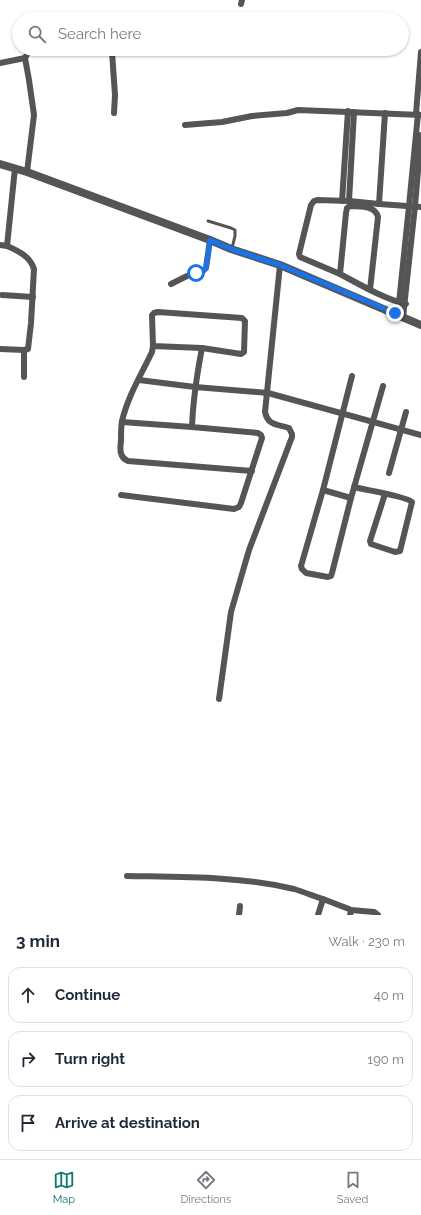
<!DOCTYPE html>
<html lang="en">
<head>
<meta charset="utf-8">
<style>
  :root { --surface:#fff; --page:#f2f2f3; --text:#1f2937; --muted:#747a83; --line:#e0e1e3; --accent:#0f766e }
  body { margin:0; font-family:Raleway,sans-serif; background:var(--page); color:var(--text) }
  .stop { position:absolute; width:12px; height:12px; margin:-9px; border:3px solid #1a73e8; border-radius:50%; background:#fff }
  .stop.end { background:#1a73e8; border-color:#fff; box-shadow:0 1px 4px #0008 }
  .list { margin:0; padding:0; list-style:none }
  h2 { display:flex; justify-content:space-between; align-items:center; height:52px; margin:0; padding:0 16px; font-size:17px }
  h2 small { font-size:13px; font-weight:400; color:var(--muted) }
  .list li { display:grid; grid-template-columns:26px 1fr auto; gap:12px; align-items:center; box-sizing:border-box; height:56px; margin:0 8px 8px; padding:0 8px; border:1px solid var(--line); border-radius:12px }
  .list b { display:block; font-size:15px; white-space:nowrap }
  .list em { font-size:13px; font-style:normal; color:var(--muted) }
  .icon { flex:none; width:22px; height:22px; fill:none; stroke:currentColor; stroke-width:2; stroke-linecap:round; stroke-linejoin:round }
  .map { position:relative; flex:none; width:421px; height:915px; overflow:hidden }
  .search { position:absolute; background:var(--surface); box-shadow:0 1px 3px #0004; left:12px; right:12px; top:12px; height:44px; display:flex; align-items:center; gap:10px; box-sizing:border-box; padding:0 14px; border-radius:22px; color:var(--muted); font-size:15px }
  .sheet { height:244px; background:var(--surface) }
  nav { display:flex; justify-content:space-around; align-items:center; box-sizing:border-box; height:56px; border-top:1px solid var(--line); background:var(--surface); font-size:11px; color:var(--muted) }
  nav a { display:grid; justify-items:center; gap:2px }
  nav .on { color:var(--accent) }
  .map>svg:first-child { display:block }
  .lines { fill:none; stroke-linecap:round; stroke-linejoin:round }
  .service { stroke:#555; stroke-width:3 }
  .minor { stroke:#555; stroke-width:6 }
  .tertiary { stroke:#555; stroke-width:8 }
  .route { stroke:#1a73e8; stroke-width:5 }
</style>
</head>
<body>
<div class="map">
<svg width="421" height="915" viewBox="0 0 421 915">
  <rect width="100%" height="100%" fill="#fff"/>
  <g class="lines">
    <path class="service" d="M 208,221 L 231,228 L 235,230 L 235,236 L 232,248"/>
    <g class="minor">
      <path d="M 241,4 L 242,0"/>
      <path d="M 110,49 L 112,52 L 115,95 L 114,113"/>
      <path d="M 0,63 L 25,58"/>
      <path d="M 416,114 L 421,52"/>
      <path d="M 185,125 L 222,122 L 252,116 L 287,113 L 298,110 L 421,115"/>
      <path d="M 27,172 L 34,115 L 29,80 L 25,58 L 30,49"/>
      <path d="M 342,201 L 348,111"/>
      <path d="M 349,201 L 354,112"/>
      <path d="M 379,204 L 421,207"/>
      <path d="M 0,245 L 7,246 L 15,168"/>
      <path d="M 340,274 L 300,257 L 299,254 L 311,205 L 314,201 L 317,200 L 349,201 L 379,204 L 385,113"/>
      <path d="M 171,284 L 187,276 L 203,271 L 206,268 L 210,240"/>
      <path d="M 370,290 L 378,217 C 375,205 360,207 350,206 L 347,208 L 346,213 L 340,274 C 359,284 386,300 406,304"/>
      <path d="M 2,295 L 33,297"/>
      <path d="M 395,313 L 399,303 L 409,206 L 418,114"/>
      <path d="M 403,317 L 415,206 L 421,135"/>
      <path d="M 153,346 L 202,348 L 241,354 L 244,352 L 245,321 L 242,318 L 158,312 L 154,313 L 152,315 L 153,346 L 152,352 C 141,375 128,396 122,421 C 121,427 121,433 121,440 C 120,449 119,457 128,461 L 252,471"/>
      <path d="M 0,349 L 24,350 L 28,349 L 31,323 L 34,269 C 30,256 18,251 7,246"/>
      <path d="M 352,376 L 323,490 L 301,566 L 302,569 L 306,573 L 328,577 L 331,576 L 332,573 L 351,498 L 383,386"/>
      <path d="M 24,377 L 24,350"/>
      <path d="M 139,380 L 195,387 L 268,393 L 421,435"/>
      <path d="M 122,422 L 192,427"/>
      <path d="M 389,473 L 406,412"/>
      <path d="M 354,487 C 365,490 406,496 412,502 L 400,551 L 395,552 L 371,544 L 370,541 L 385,494"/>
      <path d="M 323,490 L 351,498"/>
      <path d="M 121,495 L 234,509 L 239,507 L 241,503 L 262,438 L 261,435 L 258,433 L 192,427 C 193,400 197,374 202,348"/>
      <path d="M 219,699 L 231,612 L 249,550 L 292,437 L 292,434 L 289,428 C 278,424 268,426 265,412 L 280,265"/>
      <path d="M 127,876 C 183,877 239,876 294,889 C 304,892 313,896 323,899 L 318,915"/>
      <path d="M 323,899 L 349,909 L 351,911 L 350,915"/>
      <path d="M 351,910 L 374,912 L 378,915"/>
      <path d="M 239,915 L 240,906"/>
    </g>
    <path class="tertiary" d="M 0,164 L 27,172 L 210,240 L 231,249 L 280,265 L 421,325"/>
  </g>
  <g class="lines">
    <path class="route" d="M 196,273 L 203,271 L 206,268 L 210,240 L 231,249 L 280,265 L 395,313"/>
  </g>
</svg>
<div class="stop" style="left:196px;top:273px"></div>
<div class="stop end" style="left:395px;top:313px"></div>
<div class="search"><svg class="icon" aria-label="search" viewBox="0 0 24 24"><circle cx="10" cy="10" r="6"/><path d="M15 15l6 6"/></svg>Search here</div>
</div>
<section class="sheet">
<h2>3 min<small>Walk · 230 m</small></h2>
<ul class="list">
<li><svg class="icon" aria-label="ahead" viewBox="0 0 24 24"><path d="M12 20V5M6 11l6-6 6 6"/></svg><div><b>Continue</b></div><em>40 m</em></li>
<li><svg class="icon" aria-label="right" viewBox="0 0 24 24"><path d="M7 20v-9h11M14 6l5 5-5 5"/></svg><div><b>Turn right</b></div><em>190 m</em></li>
<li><svg class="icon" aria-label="arrive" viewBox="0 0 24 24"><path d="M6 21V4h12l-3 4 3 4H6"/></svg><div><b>Arrive at destination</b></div></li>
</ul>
</section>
<nav>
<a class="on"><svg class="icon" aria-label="map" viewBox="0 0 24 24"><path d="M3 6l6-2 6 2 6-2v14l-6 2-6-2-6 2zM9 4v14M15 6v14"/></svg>Map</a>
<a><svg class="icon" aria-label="directions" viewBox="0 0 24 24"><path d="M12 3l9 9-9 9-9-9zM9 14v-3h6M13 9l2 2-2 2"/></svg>Directions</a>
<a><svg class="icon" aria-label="saved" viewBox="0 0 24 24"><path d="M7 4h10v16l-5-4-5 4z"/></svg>Saved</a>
</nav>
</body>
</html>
